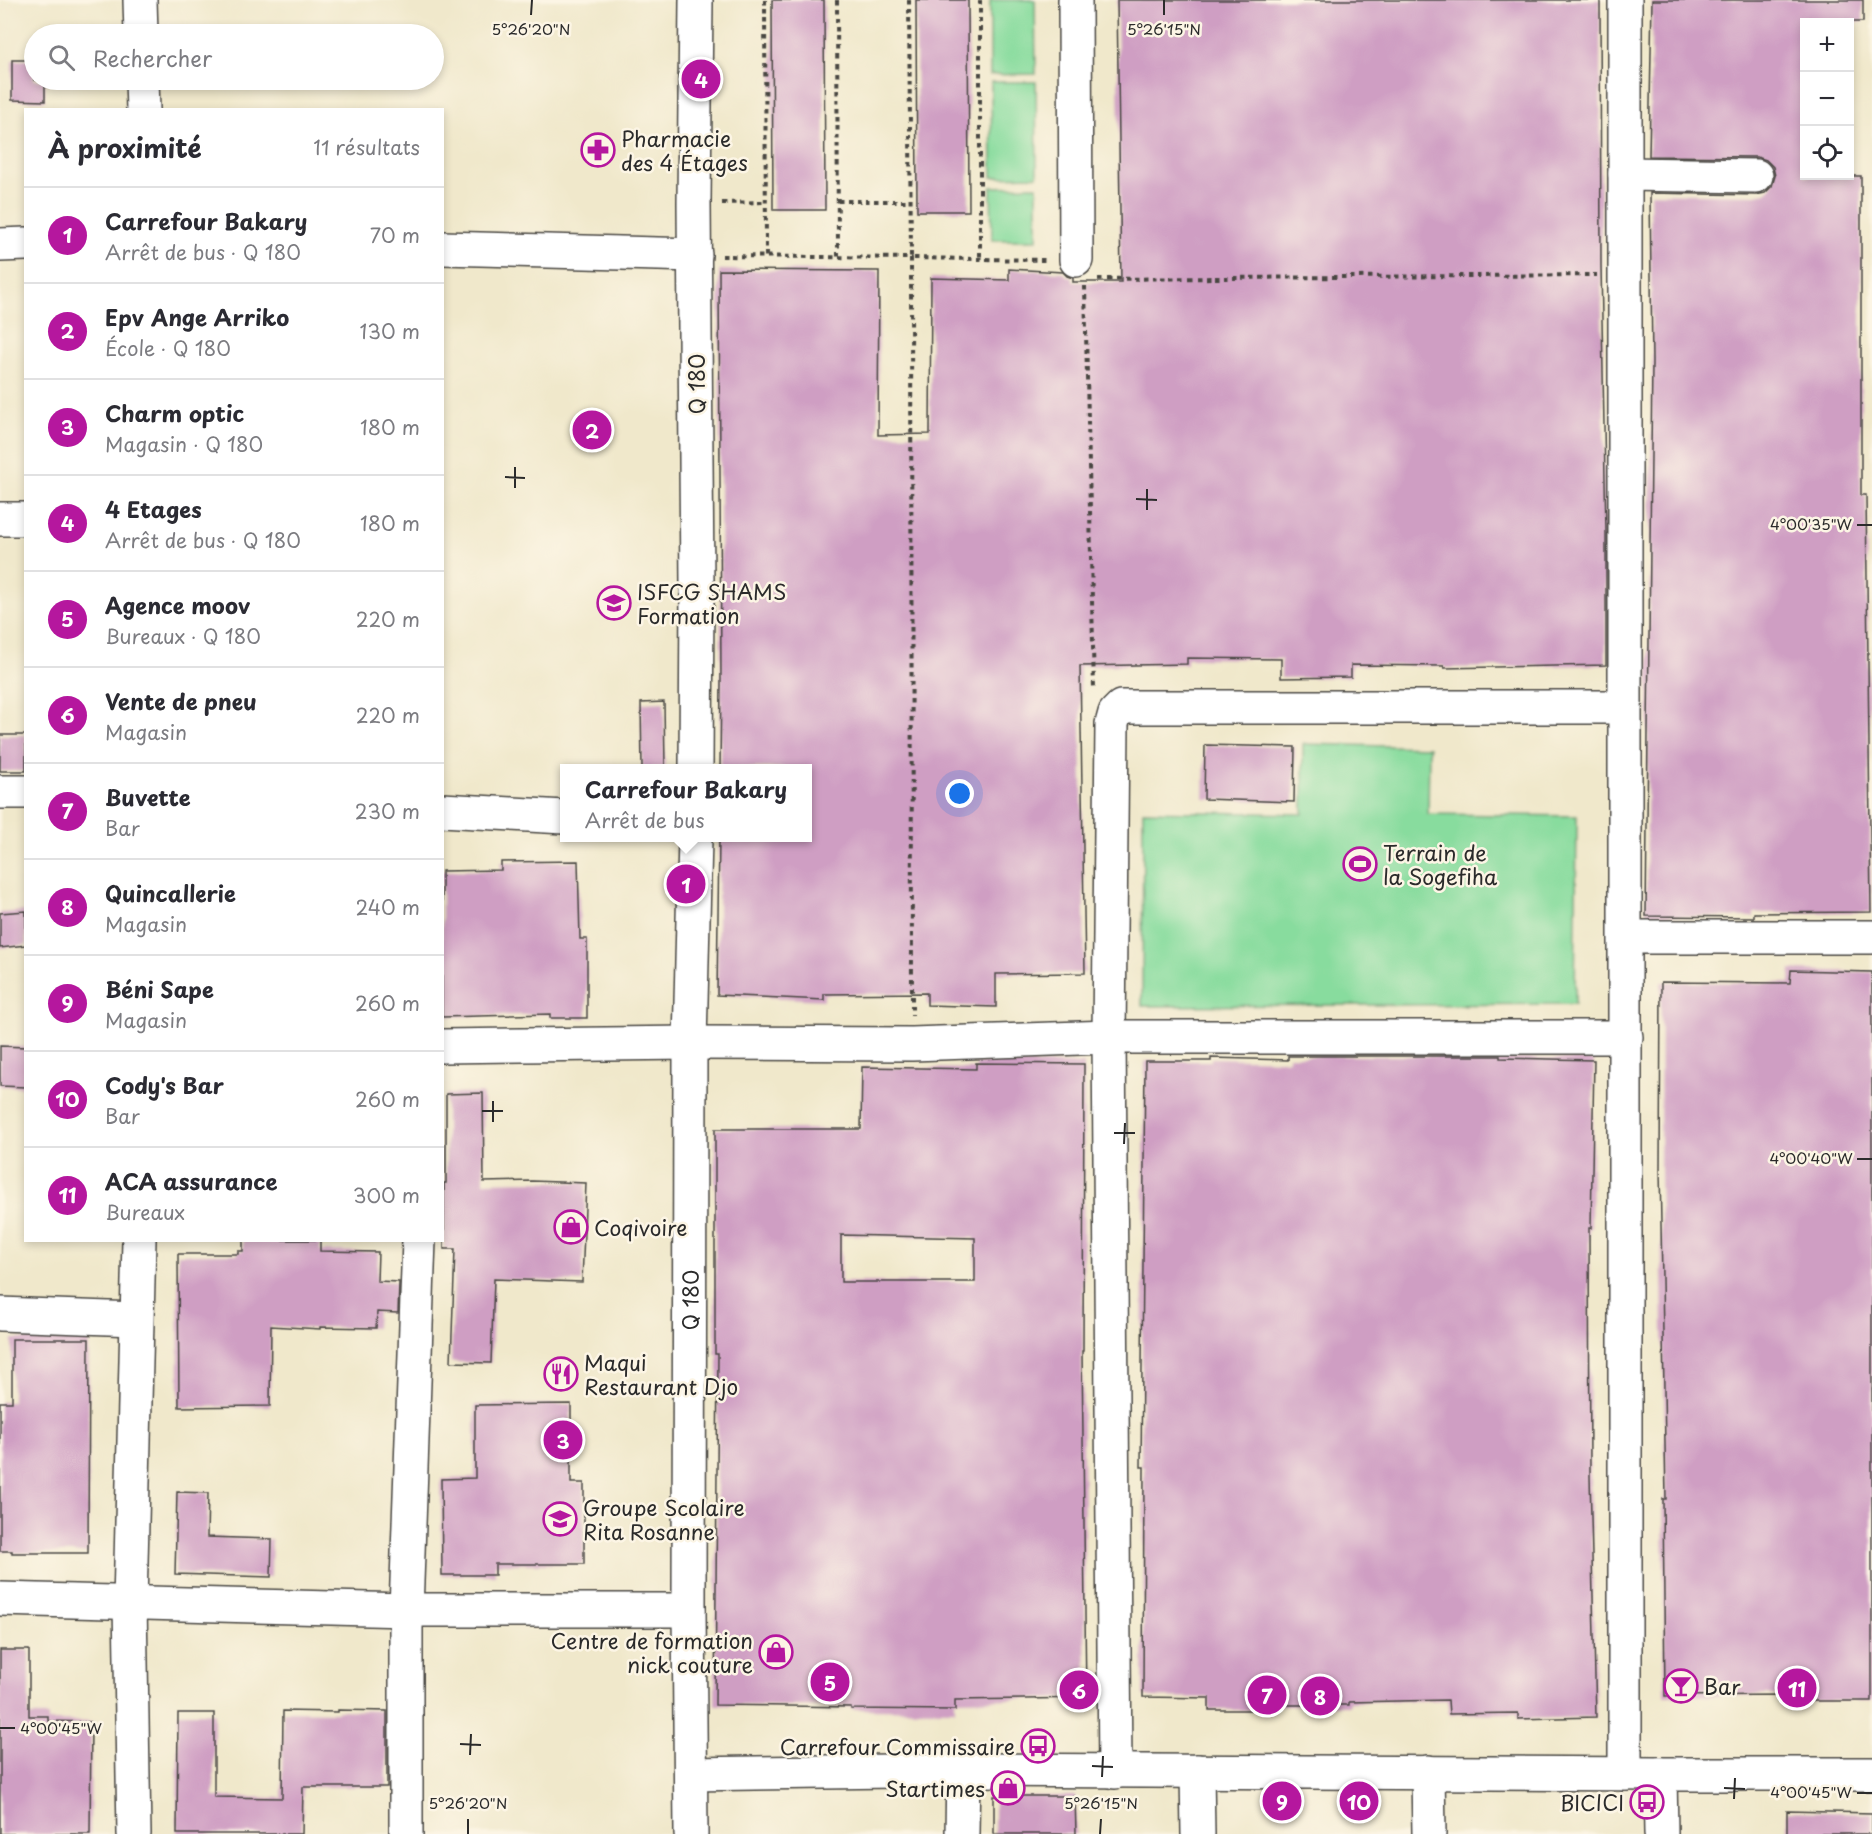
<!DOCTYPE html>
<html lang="fr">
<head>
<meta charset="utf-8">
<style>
  :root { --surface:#fff; --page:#f2f2f3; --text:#2b2b33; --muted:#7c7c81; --line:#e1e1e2; --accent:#b5179e }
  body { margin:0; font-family:"Playpen Sans",sans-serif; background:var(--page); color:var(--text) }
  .controls { position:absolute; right:18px; top:18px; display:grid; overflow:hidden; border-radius:0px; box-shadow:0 3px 9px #0003 }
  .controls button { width:54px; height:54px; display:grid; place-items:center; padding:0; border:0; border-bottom:2px solid var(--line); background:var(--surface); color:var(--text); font:30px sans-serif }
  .you { position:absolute; left:960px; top:794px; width:21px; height:21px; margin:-15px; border:4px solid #fff; border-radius:50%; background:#1a73e8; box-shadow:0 0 0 9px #1a73e833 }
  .badge { display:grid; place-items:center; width:39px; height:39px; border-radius:50%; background:var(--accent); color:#fff; font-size:20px; font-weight:700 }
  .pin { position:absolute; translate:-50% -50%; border:3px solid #fff; box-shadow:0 2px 6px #0006 }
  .popup { position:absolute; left:560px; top:764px; width:252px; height:78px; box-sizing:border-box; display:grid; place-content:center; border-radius:0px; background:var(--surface); filter:drop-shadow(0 2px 4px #0005); font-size:20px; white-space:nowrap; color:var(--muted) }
  .popup b { font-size:22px; color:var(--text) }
  .popup::after { content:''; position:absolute; left:50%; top:100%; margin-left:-12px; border:12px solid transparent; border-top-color:var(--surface) }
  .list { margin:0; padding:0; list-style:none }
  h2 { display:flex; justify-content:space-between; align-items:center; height:78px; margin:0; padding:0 24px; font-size:26px }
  h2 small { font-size:20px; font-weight:400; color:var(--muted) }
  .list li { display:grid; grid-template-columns:39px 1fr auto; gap:18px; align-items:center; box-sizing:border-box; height:96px; padding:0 24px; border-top:2px solid var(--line) }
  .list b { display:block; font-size:22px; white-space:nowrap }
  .list p { margin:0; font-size:20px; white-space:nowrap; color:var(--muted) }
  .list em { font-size:20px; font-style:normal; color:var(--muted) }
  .icon { flex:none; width:33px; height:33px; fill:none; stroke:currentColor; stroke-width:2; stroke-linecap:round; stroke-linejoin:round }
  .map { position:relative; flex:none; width:1872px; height:1834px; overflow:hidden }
  .search { position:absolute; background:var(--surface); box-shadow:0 3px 9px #0003; left:24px; top:24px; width:420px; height:66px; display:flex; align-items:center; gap:15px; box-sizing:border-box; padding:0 21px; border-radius:33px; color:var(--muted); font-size:22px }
  .panel { position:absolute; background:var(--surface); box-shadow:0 3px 9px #0003; left:24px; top:108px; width:420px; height:1134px; border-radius:0px }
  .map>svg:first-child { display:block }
  .green { fill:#88dc9e; stroke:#5a8464; stroke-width:1.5 }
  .building { fill:#cf9ec3; fill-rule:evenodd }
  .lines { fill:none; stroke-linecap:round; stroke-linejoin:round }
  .minor-casing { stroke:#494743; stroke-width:36 }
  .path { stroke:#494743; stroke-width:4; stroke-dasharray:4.5 4.5; stroke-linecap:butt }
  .minor { stroke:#fff; stroke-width:33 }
  .ticks { fill:none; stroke:#2b2b2b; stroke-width:2 }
  .labels { text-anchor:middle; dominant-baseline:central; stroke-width:5; stroke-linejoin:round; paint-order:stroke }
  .poi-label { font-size:21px; fill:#2b2b2b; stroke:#fcf5e5; text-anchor:start }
  .street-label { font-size:21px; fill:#2b2b2b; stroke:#fcf5e5 }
  .ticks-label { font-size:15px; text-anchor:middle; fill:#2b2b2b; stroke:#fcf5e5; stroke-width:5; stroke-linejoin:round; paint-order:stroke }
</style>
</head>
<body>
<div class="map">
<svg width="1872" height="1834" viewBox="0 0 1872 1834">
  <rect width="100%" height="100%" fill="#fcf5e5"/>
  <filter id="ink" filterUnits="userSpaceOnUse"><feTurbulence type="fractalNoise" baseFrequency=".0167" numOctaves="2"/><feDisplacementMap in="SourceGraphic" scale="12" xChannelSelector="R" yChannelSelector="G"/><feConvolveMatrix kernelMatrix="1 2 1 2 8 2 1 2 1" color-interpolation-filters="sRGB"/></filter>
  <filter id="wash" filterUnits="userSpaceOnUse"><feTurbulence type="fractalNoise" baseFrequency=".008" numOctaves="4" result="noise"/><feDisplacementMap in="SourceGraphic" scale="24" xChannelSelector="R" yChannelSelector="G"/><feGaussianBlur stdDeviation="1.35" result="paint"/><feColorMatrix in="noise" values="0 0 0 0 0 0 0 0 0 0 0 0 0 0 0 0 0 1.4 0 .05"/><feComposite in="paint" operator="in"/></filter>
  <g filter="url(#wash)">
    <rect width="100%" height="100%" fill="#f0e8cb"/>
    <g class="green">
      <path d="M 990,0 L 1035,0 L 1036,74 L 990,75 Z"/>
      <path d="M 991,82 L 1036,82 L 1037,176 L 992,177 Z"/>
      <path d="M 1037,186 L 1037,240 L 992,240 L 991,187 Z"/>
      <path d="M 1303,744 L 1429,747 L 1428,814 L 1577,816 L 1575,1004 L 1142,1006 L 1143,811 L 1303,814 Z"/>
    </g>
    <g id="blocks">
      <g class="building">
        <path d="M 772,0 L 824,0 L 825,210 L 773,210 Z"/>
        <path d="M 916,0 L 968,0 L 969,211 L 917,211 Z"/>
        <path d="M 1117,0 L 1600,0 L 1601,266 L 1606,532 L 1606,665 L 1444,668 L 1444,666 L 1351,665 L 1351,677 L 1281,678 L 1281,659 L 1187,658 L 1187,664 L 1080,666 L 1085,973 L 996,974 L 996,1007 L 927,1005 L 927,993 L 824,994 L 824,1000 L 717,995 L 719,837 L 807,837 L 807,768 L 720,768 L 721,683 L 719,270 L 879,271 L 878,435 L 930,434 L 931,278 L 1009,280 L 1009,269 L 1063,272 L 1067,276 L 1073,278 L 1073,282 L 1121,282 Z"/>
        <path d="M 1652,0 L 1863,0 L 1863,22 L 1804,22 L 1804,176 L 1861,176 L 1861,495 L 1866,495 L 1871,912 L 1754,913 L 1754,917 L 1646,916 L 1652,362 L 1650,193 L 1756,195 L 1765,193 L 1772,186 L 1775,176 L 1773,167 L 1766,160 L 1757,157 L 1649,156 Z"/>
        <path d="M 12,60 L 34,60 L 34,80 L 45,80 L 45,101 L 12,100 Z"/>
        <path d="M 664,702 L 665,768 L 642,768 L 641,703 Z"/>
        <rect x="0" y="735" width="26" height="36"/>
        <path d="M 1205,745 L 1295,747 L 1294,802 L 1204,799 Z"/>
        <path d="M 578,861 L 580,939 L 587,939 L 587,1018 L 550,1018 L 550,1014 L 442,1017 L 442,871 L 501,870 L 501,862 Z"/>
        <path d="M 26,911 L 26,945 L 0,948 L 0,913 Z"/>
        <path d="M 1791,970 L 1872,972 L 1872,1701 L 1782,1701 L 1782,1695 L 1665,1696 L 1663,1499 L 1666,1499 L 1660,1169 L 1661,982 L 1790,983 Z"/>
        <path d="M 0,1046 L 26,1047 L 26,1087 L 0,1086 Z"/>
        <path d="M 1288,1056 L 1500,1056 L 1500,1058 L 1594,1060 L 1591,1228 L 1589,1228 L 1590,1476 L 1596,1717 L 1518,1719 L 1518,1713 L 1449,1714 L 1448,1700 L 1349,1702 L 1349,1705 L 1274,1705 L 1274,1710 L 1209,1710 L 1209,1698 L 1143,1697 L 1144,1467 L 1141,1467 L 1145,1061 L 1211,1061 L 1211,1058 L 1288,1060 Z"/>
        <path d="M 976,1063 L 1084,1064 L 1083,1351 L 1082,1351 L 1086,1698 L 955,1700 L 955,1710 L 851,1709 L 851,1707 L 715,1705 L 718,1354 L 715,1354 L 715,1129 L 861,1129 L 862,1067 L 976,1069 ZM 841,1235 L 975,1238 L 975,1282 L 841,1282 Z"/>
        <path d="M 483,1093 L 484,1182 L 532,1181 L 586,1183 L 582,1282 L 494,1279 L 491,1363 L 451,1362 L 455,1249 L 444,1249 L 444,1183 L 446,1183 L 446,1094 Z"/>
        <path d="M 243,1240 L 320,1240 L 320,1251 L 378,1252 L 377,1281 L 399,1282 L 398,1313 L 377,1312 L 376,1328 L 320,1327 L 320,1329 L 271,1326 L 270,1406 L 179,1407 L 178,1254 L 238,1254 L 238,1251 L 243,1251 Z"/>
        <path d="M 12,1339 L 89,1339 L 88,1553 L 12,1553 L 12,1551 L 0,1551 L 0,1402 L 12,1402 Z"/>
        <path d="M 571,1404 L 571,1483 L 584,1483 L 584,1564 L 495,1564 L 495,1575 L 442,1575 L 441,1479 L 475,1478 L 475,1405 Z"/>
        <path d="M 177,1492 L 208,1493 L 207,1537 L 272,1539 L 271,1577 L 175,1574 Z"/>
        <path d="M 0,1650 L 29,1650 L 29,1716 L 48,1716 L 48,1721 L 91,1722 L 90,1834 L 0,1834 Z"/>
        <path d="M 338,1710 L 387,1711 L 387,1787 L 303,1787 L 302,1834 L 177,1834 L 178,1713 L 214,1713 L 214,1797 L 282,1798 L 283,1711 L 338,1712 Z"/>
        <path d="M 994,1796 L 1075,1796 L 1076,1834 L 994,1834 Z"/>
        <path d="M 1787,1811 L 1872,1813 L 1872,1834 L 1787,1834 Z"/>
      </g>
    </g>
  </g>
  <g filter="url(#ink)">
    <use href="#blocks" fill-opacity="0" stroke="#494743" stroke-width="1.5"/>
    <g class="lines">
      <defs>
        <g id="minor">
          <path d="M 140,0 L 141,34"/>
          <path d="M 1075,0 L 1076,260"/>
          <path d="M 1625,0 L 1625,1774"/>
          <path d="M 142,80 L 143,110"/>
          <path d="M 1625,174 L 1756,176"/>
          <path d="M 0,245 L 26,244"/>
          <path d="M 442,248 L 695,255"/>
          <path d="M 0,519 L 26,519"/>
          <path d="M 696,768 L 697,587 L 694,203 L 696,0"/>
          <path d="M 0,792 L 26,792"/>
          <path d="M 442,810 L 564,817"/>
          <path d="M 1626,937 L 1872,937"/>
          <path d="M 442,1046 L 690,1043 L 912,1044 L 1109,1037 L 1626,1037"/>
          <path d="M 0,1314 L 136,1319"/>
          <path d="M 0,1599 L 406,1610 L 689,1610"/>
          <path d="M 1197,1771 L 1198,1834"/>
          <path d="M 1115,1772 L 1109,1037 L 1112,724 L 1115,713 L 1121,707 L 1625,707"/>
          <path d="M 1428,1772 L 1429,1834"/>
          <path d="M 691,1774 L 963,1770 L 1660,1774 L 1872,1774"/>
          <path d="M 1660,1774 L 1661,1834"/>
          <path d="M 134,1834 L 130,1603 L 139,1240"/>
          <path d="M 406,1834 L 406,1610 L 419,1240"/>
          <path id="s1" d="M 691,1834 L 689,1610 L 690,1043 L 695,838"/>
          <path d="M 962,1834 L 963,1770"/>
        </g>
      </defs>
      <use href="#minor" class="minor-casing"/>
      <g class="path">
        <path d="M 765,0 L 766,257"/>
        <path d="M 837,0 L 838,257"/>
        <path d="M 909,0 L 911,258 L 1045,260"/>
        <path d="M 980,0 L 980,259"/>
        <path d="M 838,201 L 910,201"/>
        <path d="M 722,203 L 766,202"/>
        <path d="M 722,256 L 911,258 L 912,1016"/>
        <path d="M 1098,279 L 1597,275"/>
        <path d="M 1085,286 L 1094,690"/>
      </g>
      <use href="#minor" class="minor"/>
    </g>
  </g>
  <path class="ticks" d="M 531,15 L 532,0M 1164,15 L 1164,0M 505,477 L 525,478M 515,488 L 515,467M 1136,499 L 1157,500M 1147,510 L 1147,489M 1857,525 L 1872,525M 482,1111 L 503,1111M 493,1122 L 493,1101M 1114,1133 L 1135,1133M 1124,1144 L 1125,1123M 1857,1159 L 1872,1159M 0,1728 L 15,1728M 460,1744 L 481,1745M 470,1755 L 471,1734M 1092,1766 L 1113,1767M 1102,1777 L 1103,1756M 1724,1788 L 1745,1789M 1857,1793 L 1872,1793M 1734,1799 L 1735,1778M 468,1834 L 468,1819M 1100,1834 L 1101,1819"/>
  <defs>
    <symbol id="pharmacy-ring" viewBox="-11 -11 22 22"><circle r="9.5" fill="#fcf5e5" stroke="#b5179e" stroke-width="1.5"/><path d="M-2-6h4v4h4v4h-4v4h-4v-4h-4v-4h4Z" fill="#b5179e"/></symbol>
    <symbol id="school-ring" viewBox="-11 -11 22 22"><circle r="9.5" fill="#fcf5e5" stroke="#b5179e" stroke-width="1.5"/><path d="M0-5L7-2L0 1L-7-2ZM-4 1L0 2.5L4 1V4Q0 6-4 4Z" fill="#b5179e"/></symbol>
    <symbol id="stadium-ring" viewBox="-11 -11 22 22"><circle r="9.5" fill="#fcf5e5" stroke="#b5179e" stroke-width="1.5"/><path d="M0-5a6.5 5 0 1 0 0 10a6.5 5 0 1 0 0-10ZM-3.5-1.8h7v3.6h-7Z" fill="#b5179e"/></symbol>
    <symbol id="shop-ring" viewBox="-11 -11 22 22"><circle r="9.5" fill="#fcf5e5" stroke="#b5179e" stroke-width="1.5"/><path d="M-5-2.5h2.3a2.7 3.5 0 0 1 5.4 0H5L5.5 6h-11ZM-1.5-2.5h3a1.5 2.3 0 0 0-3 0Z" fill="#b5179e"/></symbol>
    <symbol id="restaurant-ring" viewBox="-11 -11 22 22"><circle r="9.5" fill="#fcf5e5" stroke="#b5179e" stroke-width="1.5"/><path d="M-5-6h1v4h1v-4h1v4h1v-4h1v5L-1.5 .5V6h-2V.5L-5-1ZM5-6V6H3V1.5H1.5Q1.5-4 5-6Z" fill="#b5179e"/></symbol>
    <symbol id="bar-ring" viewBox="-11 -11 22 22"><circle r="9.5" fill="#fcf5e5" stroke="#b5179e" stroke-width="1.5"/><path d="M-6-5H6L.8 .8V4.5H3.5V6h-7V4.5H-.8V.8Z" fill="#b5179e"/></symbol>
    <symbol id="bus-ring" viewBox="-11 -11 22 22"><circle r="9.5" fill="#fcf5e5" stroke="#b5179e" stroke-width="1.5"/><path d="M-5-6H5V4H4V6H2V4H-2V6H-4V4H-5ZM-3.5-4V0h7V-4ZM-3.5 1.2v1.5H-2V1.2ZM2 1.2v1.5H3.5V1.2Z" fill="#b5179e"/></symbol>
  </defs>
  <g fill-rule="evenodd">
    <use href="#pharmacy-ring" x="579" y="131" width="38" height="38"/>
    <use href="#school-ring" x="595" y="584" width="38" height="38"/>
    <use href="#stadium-ring" x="1341" y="845" width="38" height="38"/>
    <use href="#shop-ring" x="552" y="1208" width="38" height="38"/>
    <use href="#restaurant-ring" x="542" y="1355" width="38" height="38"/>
    <use href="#school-ring" x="541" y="1500" width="38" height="38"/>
    <use href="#shop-ring" x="757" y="1633" width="38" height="38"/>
    <use href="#bar-ring" x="1662" y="1667" width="38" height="38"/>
    <use href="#bus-ring" x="1019" y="1727" width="38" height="38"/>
    <use href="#shop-ring" x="989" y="1769" width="38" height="38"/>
    <use href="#bus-ring" x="1628" y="1783" width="38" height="38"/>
  </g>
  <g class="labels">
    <g class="poi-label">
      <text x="621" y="138">Pharmacie<tspan x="621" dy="24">des 4 Étages</tspan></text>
      <text x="637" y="591">ISFCG SHAMS<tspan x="637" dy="24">Formation</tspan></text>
      <text x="1383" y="852">Terrain de<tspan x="1383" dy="24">la Sogefiha</tspan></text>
      <text x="594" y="1227">Coqivoire</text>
      <text x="584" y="1362">Maqui<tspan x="584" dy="24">Restaurant Djo</tspan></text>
      <text x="583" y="1507">Groupe Scolaire<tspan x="583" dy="24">Rita Rosanne</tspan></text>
      <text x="753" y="1640" text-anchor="end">Centre de formation<tspan x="753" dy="24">nick couture</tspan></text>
      <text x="1704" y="1686">Bar</text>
      <text x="1015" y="1746" text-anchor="end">Carrefour Commissaire</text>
      <text x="985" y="1788" text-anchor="end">Startimes</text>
      <text x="1624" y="1802" text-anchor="end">BICICI</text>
    </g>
    <g class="street-label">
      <text transform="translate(696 384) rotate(-90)">Q 180</text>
      <text stroke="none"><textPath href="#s1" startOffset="534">Q 180</textPath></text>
    </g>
  </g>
  <g class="ticks-label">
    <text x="531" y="35">5°26'20"N</text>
    <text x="1164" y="35">5°26'15"N</text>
    <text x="1811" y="530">4°00'35"W</text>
    <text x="1811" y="1164">4°00'40"W</text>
    <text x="61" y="1734">4°00'45"W</text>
    <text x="1811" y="1798">4°00'45"W</text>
    <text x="468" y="1809">5°26'20"N</text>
    <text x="1101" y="1809">5°26'15"N</text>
  </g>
</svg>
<div class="controls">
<button>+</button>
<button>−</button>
<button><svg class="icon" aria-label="locate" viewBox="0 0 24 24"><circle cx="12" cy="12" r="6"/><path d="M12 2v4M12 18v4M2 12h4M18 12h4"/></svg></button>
</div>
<div class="you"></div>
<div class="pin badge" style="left:686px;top:884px">1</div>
<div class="popup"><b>Carrefour Bakary</b>Arrêt de bus</div>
<div class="pin badge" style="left:592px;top:430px">2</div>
<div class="pin badge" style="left:563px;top:1440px">3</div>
<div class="pin badge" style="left:701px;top:79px">4</div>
<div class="pin badge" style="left:830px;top:1682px">5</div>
<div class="pin badge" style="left:1079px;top:1690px">6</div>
<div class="pin badge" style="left:1267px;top:1695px">7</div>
<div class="pin badge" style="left:1320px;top:1696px">8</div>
<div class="pin badge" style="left:1282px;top:1801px">9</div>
<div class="pin badge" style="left:1359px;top:1801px">10</div>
<div class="pin badge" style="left:1797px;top:1688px">11</div>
<div class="search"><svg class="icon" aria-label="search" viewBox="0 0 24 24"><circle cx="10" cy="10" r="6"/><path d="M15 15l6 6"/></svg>Rechercher</div>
<section class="panel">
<h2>À proximité<small>11 résultats</small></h2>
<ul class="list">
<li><span class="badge">1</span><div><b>Carrefour Bakary</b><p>Arrêt de bus · Q 180</p></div><em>70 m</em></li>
<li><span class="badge">2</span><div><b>Epv Ange Arriko</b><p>École · Q 180</p></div><em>130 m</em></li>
<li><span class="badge">3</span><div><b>Charm optic</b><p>Magasin · Q 180</p></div><em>180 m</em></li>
<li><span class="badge">4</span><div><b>4 Etages</b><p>Arrêt de bus · Q 180</p></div><em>180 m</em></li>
<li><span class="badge">5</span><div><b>Agence moov</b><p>Bureaux · Q 180</p></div><em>220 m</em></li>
<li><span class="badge">6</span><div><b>Vente de pneu</b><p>Magasin</p></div><em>220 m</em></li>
<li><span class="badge">7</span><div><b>Buvette</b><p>Bar</p></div><em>230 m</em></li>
<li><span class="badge">8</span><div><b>Quincallerie</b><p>Magasin</p></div><em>240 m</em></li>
<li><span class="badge">9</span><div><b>Béni Sape</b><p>Magasin</p></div><em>260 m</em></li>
<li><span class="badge">10</span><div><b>Cody's Bar</b><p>Bar</p></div><em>260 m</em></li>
<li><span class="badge">11</span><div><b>ACA assurance</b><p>Bureaux</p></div><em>300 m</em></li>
</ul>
</section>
</div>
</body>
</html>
